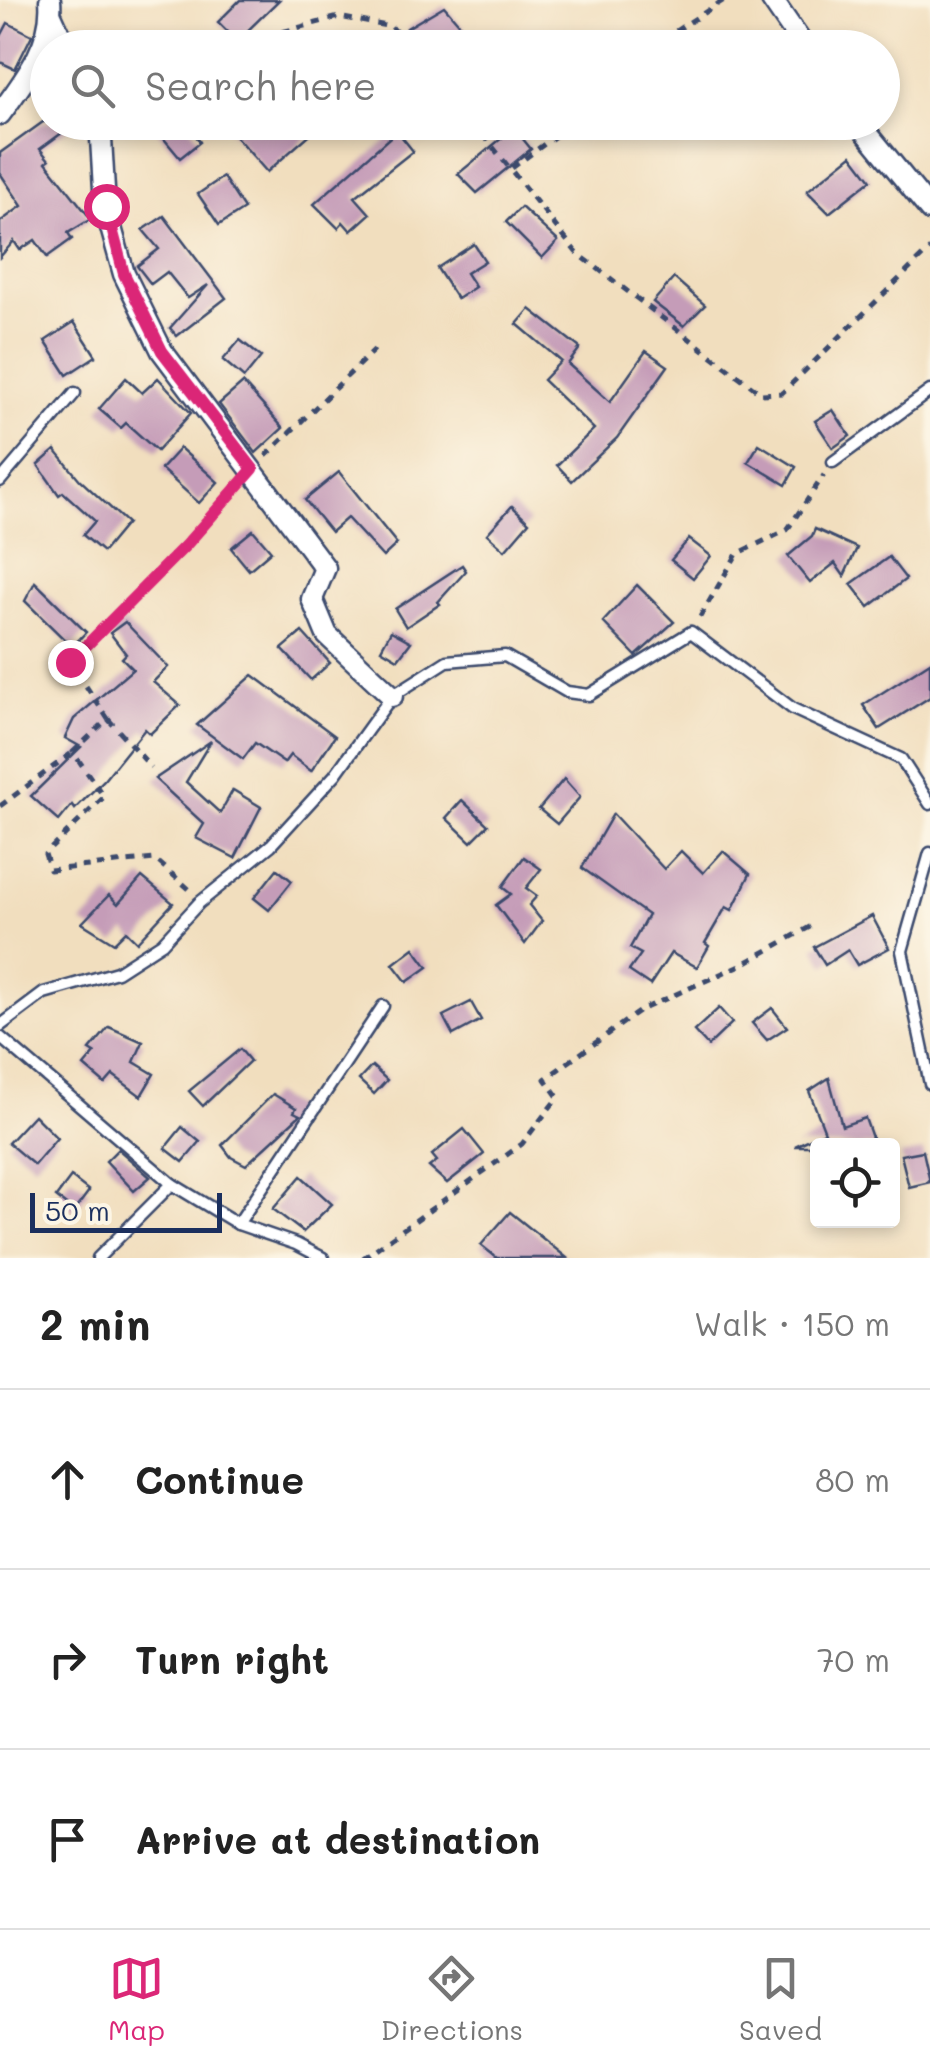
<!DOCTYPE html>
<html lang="en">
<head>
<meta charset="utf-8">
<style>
  :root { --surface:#fff; --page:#f2f2f2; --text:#222; --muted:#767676; --line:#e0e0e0; --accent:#db2777 }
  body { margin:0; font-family:Mali,sans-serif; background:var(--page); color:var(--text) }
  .controls { position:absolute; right:30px; bottom:30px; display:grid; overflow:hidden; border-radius:10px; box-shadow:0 5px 15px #0003 }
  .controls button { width:90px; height:90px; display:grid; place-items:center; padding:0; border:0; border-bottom:2px solid var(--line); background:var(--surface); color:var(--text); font:50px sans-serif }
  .scale { position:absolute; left:30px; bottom:25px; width:192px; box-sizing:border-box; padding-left:10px; border:5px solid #1b2f5e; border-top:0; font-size:28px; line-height:35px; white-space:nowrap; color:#1b2f5e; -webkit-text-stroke:8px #fcf5e5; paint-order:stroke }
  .stop { position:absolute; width:30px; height:30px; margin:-22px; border:8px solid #db2777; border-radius:50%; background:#fff }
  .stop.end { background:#db2777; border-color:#fff; box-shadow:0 2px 10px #0008 }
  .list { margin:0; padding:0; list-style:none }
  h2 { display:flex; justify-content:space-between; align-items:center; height:130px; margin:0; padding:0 40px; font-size:42px }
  h2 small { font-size:32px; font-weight:400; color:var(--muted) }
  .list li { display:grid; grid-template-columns:65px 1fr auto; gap:30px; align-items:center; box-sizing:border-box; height:180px; padding:0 40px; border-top:2px solid var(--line) }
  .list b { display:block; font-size:38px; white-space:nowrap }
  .list em { font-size:32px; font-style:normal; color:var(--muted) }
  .icon { flex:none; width:55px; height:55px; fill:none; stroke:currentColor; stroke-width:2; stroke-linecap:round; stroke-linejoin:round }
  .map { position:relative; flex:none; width:930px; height:1258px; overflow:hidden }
  .search { position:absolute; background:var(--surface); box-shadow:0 5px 15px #0003; left:30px; right:30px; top:30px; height:110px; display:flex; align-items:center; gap:25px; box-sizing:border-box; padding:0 35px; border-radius:55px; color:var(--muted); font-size:38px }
  .sheet { height:670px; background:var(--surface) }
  nav { display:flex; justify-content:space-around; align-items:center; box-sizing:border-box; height:140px; border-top:2px solid var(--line); background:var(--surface); font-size:28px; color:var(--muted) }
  nav a { display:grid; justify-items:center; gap:5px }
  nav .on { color:var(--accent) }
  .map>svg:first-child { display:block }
  .building { fill:#c59cb8 }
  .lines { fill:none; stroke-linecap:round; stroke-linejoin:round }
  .service-casing { stroke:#3b496c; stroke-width:15 }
  .minor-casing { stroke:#3b496c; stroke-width:25 }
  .path { stroke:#3b496c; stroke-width:5; stroke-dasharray:8 8; stroke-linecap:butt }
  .service { stroke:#fff; stroke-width:10 }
  .minor { stroke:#fff; stroke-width:20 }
  .route { stroke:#db2777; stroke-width:12 }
</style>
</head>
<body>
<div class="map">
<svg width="930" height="1258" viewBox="0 0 930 1258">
  <rect width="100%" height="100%" fill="#fcf5e5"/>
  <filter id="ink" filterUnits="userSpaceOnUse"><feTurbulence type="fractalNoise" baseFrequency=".01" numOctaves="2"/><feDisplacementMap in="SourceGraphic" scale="20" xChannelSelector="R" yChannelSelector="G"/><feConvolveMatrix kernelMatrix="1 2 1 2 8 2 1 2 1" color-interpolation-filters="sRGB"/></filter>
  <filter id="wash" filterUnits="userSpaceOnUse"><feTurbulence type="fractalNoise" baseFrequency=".0048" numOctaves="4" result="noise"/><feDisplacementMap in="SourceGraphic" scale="40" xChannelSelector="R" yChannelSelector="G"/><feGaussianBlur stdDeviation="2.25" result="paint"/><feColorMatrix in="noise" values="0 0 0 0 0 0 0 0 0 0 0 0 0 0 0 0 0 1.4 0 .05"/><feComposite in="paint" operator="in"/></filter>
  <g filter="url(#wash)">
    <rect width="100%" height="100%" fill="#f1debe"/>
    <g id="blocks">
      <g class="building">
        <path d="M 240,0 L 279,0 L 237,41 L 218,22 Z"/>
        <path d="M 444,6 L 480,48 L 419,48 L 407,28 Z"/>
        <path d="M 8,23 L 32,35 L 15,69 L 0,62 L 0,38 Z"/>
        <path d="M 43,122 L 77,122 L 40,149 L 49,160 L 46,162 L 91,219 L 68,233 L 72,239 L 47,257 L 35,240 L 20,250 L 14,241 L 0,257 L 0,222 L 22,206 L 0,173 L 0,153 Z"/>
        <path d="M 150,122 L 187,122 L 200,142 L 180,158 Z"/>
        <path d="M 223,122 L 324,122 L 267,172 Z"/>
        <path d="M 514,128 L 531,149 L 477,193 L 458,174 Z"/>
        <path d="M 397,131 L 413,151 L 355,197 L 370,214 L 351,231 L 343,222 L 338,228 L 314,204 Z"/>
        <path d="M 852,155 L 871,180 L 829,213 L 807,191 Z"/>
        <path d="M 223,177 L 244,209 L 219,225 L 198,194 Z"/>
        <path d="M 521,207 L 558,241 L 542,258 L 506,222 Z"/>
        <path d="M 164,216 L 226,298 L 177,336 L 170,328 L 208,285 L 188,298 L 167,272 L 151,284 L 137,266 L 159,249 L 143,230 Z"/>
        <path d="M 474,244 L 485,261 L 466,273 L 475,287 L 457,299 L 437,268 Z"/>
        <path d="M 674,278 L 705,305 L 684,326 L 653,302 Z"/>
        <path d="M 530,309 L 580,348 L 568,364 L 610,402 L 646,351 L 668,366 L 617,438 L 572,481 L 557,465 L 594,429 L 543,380 L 561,361 L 517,324 Z"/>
        <path d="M 74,322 L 96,356 L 67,375 L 45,341 Z"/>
        <path d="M 240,340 L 261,357 L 244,378 L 223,360 Z"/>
        <path d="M 126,378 L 142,393 L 158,378 L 191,413 L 157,451 L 126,423 L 121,428 L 99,409 Z"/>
        <path d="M 243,383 L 283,428 L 256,453 L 219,404 Z"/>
        <path d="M 833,410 L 850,436 L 833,448 L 815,421 Z"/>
        <path d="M 759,444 L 796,467 L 786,485 L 748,462 Z"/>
        <path d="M 180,448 L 218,482 L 199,503 L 161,469 Z"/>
        <path d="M 55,450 L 80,480 L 127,523 L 103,552 L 83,535 L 95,521 L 63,492 L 59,495 L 38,465 Z"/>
        <path d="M 339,472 L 397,544 L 383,557 L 347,518 L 331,532 L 305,500 Z"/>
        <path d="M 512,506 L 529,522 L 505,550 L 487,534 Z"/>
        <path d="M 815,529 L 857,548 L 844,576 L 835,563 L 810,583 L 788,556 L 812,536 Z"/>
        <path d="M 253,530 L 271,551 L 249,570 L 231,548 Z"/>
        <path d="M 689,539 L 711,556 L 693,578 L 671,560 Z"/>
        <path d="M 889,557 L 906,579 L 869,607 L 851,584 Z"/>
        <path d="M 462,565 L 466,571 L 438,602 L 440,604 L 406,627 L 395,609 Z"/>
        <path d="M 35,582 L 86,632 L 72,647 L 25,601 Z"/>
        <path d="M 637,585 L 674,622 L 636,656 L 603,622 Z"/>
        <path d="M 125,622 L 168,667 L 153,682 L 180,705 L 150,734 L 145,729 L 104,780 L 75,809 L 72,805 L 59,821 L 31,796 L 81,747 L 65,738 L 74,719 L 133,669 L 122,658 L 126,654 L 110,633 Z"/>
        <path d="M 391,631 L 411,642 L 398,659 L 381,649 Z"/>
        <path d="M 302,632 L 330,663 L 311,680 L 282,649 Z"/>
        <path d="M 930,662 L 930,697 L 879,729 L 863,705 Z"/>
        <path d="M 253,675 L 335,736 L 311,771 L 290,755 L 284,763 L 255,743 L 243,759 L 197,725 Z"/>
        <path d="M 211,741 L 186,782 L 220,813 L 233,790 L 261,807 L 235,858 L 196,838 L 204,824 L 155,779 Z"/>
        <path d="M 564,779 L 580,797 L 557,824 L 539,809 Z"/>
        <path d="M 462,800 L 488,825 L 471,842 L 446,818 Z"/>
        <path d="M 613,814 L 664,869 L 681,851 L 703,873 L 723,851 L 750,874 L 732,910 L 726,907 L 705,943 L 709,946 L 697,967 L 671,953 L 650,985 L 629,971 L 641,954 L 630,948 L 648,915 L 582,868 Z"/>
        <path d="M 524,857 L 541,869 L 526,888 L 537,896 L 529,905 L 542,921 L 525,944 L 496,905 L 511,894 L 502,887 Z"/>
        <path d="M 277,869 L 292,881 L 269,910 L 254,898 Z"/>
        <path d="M 142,877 L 173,903 L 137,942 L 126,931 L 114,943 L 82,923 L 109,895 L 118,904 Z"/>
        <path d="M 872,916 L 889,948 L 857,965 L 848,950 L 825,965 L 814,947 Z"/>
        <path d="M 414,948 L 428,967 L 407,982 L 393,964 Z"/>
        <path d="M 471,1002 L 481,1020 L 453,1035 L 443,1016 Z"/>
        <path d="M 719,1008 L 732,1023 L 708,1046 L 694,1031 Z"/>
        <path d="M 772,1008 L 787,1027 L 767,1040 L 752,1023 Z"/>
        <path d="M 109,1027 L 143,1042 L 134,1062 L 154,1074 L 141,1096 L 113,1075 L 105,1084 L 84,1066 L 95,1053 L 90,1050 Z"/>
        <path d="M 240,1049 L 250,1061 L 203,1106 L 189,1091 Z"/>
        <path d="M 372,1066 L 387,1080 L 374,1094 L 359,1080 Z"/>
        <path d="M 829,1078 L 842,1126 L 865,1118 L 875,1146 L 795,1146 L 825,1132 L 809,1091 Z"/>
        <path d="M 273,1094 L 296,1108 L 294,1112 L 300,1115 L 246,1165 L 231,1157 L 222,1145 Z"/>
        <path d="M 34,1115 L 57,1138 L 34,1165 L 8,1143 Z"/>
        <path d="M 182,1127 L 200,1142 L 183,1162 L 165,1148 Z"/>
        <path d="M 464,1129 L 484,1154 L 447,1183 L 429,1167 L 437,1161 L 432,1155 Z"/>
        <path d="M 118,1149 L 150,1177 L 134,1191 L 106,1161 Z"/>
        <path d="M 923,1151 L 930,1182 L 909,1187 L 901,1155 Z"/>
        <path d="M 301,1176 L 332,1204 L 303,1232 L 273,1209 Z"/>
        <path d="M 71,1177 L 89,1191 L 74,1211 L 56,1197 Z"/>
        <path d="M 510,1212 L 567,1258 L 497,1258 L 481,1245 Z"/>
      </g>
    </g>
  </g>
  <g filter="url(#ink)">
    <use href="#blocks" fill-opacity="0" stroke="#3b496c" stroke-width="2.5"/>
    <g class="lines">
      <defs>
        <g id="service">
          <path d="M 833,462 L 930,391"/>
          <path d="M 0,481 L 75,393"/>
          <path d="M 930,853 L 902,951 L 930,1084"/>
          <path d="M 0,1026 L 44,993 L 117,972 L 162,943 L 199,903 L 271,845 L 335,775 L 392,696 L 447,661 L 505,656 L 567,692 L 589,695 L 691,632 L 793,709 L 901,759 L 930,804"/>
          <path d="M 0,1037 L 172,1184"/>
          <path d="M 238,1224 L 383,1006"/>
          <path d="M 98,1258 L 172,1184 L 238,1224 L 296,1244 L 323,1258"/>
        </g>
        <g id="minor">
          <path d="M 772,0 L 805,48"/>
          <path d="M 51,15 L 66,48"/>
          <path d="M 0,114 C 24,81 54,44 50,0"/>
          <path d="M 100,122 L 105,206 L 124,274 L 162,351 L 325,568 L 312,599 L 327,635 L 392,696"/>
          <path d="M 858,122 L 930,210"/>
        </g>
      </defs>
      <use href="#service" class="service-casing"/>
      <use href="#minor" class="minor-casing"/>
      <g class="path">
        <path d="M 221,48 L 339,17 L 392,27 L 409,48"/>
        <path d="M 649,48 L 724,0"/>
        <path d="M 473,122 L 576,252 L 762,394 L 782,393 L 930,249"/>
        <path d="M 512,168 L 574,122"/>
        <path d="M 266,456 L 380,344"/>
        <path d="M 700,617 L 737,554 L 787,530 L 824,475"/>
        <path d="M 108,719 L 151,767"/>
        <path d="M 0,806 L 73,752"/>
        <path d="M 189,889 L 155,859 L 50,870 L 45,854 L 104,797 L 73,752 L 108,719 L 70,662 L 186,545 L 237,486"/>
        <path d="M 363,1258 L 522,1144 L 558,1097 L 545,1079 L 641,1010 L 745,963 L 817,923"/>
      </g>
      <use href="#service" class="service"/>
      <use href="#minor" class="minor"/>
    </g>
  </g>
  <g class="lines" filter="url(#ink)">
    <path class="route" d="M 70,662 L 186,545 L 253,469 L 162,351 L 124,274 L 106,206"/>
  </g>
</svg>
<div class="controls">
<button><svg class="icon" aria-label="locate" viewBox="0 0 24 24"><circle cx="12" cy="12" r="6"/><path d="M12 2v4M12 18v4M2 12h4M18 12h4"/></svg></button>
</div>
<div class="scale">50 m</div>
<div class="stop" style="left:106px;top:206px"></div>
<div class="stop end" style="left:70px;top:662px"></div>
<div class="search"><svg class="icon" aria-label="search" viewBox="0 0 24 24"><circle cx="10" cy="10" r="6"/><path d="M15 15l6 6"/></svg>Search here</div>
</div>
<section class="sheet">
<h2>2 min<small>Walk · 150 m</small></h2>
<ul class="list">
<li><svg class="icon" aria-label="ahead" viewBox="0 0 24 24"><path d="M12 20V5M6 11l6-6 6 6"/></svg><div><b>Continue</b></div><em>80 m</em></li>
<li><svg class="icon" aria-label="right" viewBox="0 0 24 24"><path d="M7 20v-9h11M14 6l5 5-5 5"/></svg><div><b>Turn right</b></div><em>70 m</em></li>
<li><svg class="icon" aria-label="arrive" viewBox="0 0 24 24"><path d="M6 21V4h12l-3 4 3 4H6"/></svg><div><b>Arrive at destination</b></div></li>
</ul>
</section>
<nav>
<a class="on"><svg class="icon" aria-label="map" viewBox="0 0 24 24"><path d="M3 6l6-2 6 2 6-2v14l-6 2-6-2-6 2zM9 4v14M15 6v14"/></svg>Map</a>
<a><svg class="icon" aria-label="directions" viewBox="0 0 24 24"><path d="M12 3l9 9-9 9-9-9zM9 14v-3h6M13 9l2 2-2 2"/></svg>Directions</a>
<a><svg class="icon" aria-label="saved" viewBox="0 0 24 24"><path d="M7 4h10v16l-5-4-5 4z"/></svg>Saved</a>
</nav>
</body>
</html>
